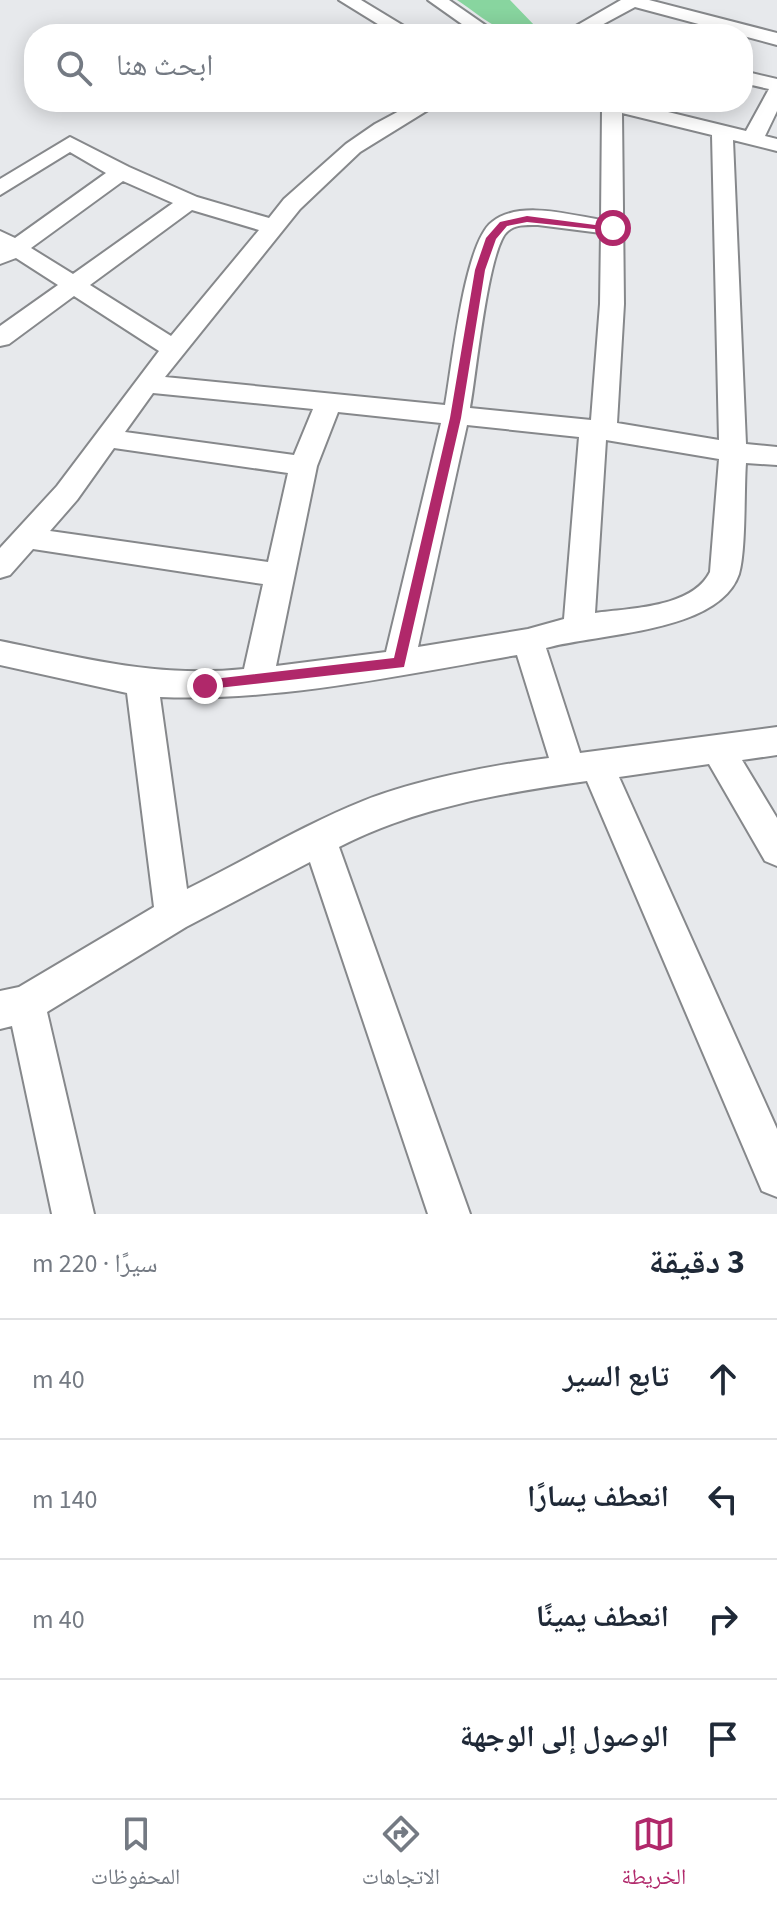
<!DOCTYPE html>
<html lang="ar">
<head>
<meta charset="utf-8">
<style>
  :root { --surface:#fff; --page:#f2f2f3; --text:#1f2937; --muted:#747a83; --line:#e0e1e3; --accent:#b0286a }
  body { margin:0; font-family:"Source Sans 3","Noto Naskh Arabic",sans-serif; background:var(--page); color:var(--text); direction:rtl }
  .stop { position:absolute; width:24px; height:24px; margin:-18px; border:6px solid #b0286a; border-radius:50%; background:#fff }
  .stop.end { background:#b0286a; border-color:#fff; box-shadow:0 2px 8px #0008 }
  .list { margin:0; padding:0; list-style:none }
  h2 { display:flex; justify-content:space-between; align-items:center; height:104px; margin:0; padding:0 32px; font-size:34px }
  h2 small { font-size:26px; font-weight:400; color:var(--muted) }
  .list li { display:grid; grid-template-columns:52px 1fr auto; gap:24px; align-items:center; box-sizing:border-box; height:120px; padding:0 32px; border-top:2px solid var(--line) }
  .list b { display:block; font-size:30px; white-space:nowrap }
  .list em { font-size:26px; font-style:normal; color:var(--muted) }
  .icon { flex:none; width:44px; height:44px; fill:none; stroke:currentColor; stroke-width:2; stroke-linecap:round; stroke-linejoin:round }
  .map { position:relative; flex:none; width:777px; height:1214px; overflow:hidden; direction:ltr }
  .search { position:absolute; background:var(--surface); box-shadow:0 4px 20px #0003; left:24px; right:24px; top:24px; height:88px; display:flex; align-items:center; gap:20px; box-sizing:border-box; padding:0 28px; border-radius:32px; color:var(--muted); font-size:30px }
  .sheet { height:584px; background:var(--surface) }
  nav { display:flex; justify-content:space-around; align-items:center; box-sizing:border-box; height:112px; border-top:2px solid var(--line); background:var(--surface); font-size:22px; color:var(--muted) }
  nav a { display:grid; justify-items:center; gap:4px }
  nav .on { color:var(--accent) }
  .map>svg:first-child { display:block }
  .green { fill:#88d59f }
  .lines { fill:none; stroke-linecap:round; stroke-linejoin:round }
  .street-casing { stroke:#86888b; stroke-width:4 }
  .street { fill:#fff; fill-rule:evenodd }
  .route { fill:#b0286a }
</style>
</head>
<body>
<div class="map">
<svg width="777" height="1214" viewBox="0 0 777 1214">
  <rect width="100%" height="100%" fill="#e7e9ec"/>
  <path class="green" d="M 457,0 L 510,0 L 536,27 C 508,45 481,15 457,0 Z"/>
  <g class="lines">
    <defs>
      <g id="street">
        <path d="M 339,0 L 361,0 L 417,34 L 394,34 Z"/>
        <path d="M 428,0 L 449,0 L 498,34 L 476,34 Z"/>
        <path d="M 621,0 L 649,0 L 777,33 L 777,45 L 635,7 L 585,34 L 562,34 Z"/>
        <path d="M 743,71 L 777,79 L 777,111 L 765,136 L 777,139 L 777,151 L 733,140 L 746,444 L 777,447 L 777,465 L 746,463 C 744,489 746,551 739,574 C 719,633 599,633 546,648 L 580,753 L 777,727 L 777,755 L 742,760 L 777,818 L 777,866 L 765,861 L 709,764 L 619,777 L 777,1129 L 777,1197 L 762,1191 L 587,781 C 503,793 416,807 339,847 L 470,1214 L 428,1214 L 310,862 L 186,927 L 47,1012 L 94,1214 L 52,1214 L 12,1026 L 0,1029 L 0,991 L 19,987 L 154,907 L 127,693 L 0,665 L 0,641 C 84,658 157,678 244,669 L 263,584 L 33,549 L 10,575 L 0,578 L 0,548 L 57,486 L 159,351 L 74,296 L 9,344 L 0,346 L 0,326 L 58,285 L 16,258 L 0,264 L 0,231 L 15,238 L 106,173 L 70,152 L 0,195 L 0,179 L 70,137 L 129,167 L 197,197 L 269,218 L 284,199 L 346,144 L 375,124 L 416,102 L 441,102 L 360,152 L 300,209 L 165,377 L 445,405 C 452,367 464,243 492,222 C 519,200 570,215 601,220 L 602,108 L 592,102 L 627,102 L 746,131 L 769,89 L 743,83 ZM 622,113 L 712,135 L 719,440 L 617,423 L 624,304 ZM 123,181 L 173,203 L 73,274 L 31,248 ZM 192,210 L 259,230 L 171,336 L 90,285 ZM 538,225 L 601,233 L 600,304 L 591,420 L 470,408 C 476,377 488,246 508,231 C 516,224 528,225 538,225 ZM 153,393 L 313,409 L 294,455 L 125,432 ZM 338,412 L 441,423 L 386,652 L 276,666 L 317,466 ZM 467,425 L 579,437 L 564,619 L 528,629 L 418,647 ZM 606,440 L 719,459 L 710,572 C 692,608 630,608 595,613 ZM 114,448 L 288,473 L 268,562 L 50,531 L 77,500 ZM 517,655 L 549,758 C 492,765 416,780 363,801 C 303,825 246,860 187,889 L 160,697 C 275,702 403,675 517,655 Z"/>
      </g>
    </defs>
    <use href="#street" class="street-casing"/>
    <use href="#street" class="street"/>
  </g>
  <path class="route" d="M 527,216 L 618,228 L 613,231 L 527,222 L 507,226 L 496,239 L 485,270 L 461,418 L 404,667 L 200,690 L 200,682 L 205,680 L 394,658 L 450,418 L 475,270 L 486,238 L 500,222 Z"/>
</svg>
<div class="stop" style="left:613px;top:228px"></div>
<div class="stop end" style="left:205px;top:686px"></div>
<div class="search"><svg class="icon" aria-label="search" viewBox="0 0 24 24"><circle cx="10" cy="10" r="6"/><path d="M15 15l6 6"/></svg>ابحث هنا</div>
</div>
<section class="sheet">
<h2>3 دقيقة<small>سيرًا · 220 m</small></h2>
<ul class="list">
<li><svg class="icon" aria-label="ahead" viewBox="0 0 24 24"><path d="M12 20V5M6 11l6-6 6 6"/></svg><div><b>تابع السير</b></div><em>40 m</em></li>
<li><svg class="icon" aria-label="left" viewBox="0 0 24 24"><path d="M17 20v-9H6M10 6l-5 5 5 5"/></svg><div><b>انعطف يسارًا</b></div><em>140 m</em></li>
<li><svg class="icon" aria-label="right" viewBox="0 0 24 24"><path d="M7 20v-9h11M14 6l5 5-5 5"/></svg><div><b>انعطف يمينًا</b></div><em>40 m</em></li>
<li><svg class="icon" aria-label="arrive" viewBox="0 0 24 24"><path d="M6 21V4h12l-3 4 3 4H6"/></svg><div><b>الوصول إلى الوجهة</b></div></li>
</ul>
</section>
<nav>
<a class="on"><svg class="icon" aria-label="map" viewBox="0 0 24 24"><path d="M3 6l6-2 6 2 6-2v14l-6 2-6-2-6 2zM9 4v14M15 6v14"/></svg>الخريطة</a>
<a><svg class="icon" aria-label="directions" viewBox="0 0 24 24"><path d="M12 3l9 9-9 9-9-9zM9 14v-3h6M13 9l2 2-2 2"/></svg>الاتجاهات</a>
<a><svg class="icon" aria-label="saved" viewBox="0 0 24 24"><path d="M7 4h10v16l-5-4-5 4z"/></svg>المحفوظات</a>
</nav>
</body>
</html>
